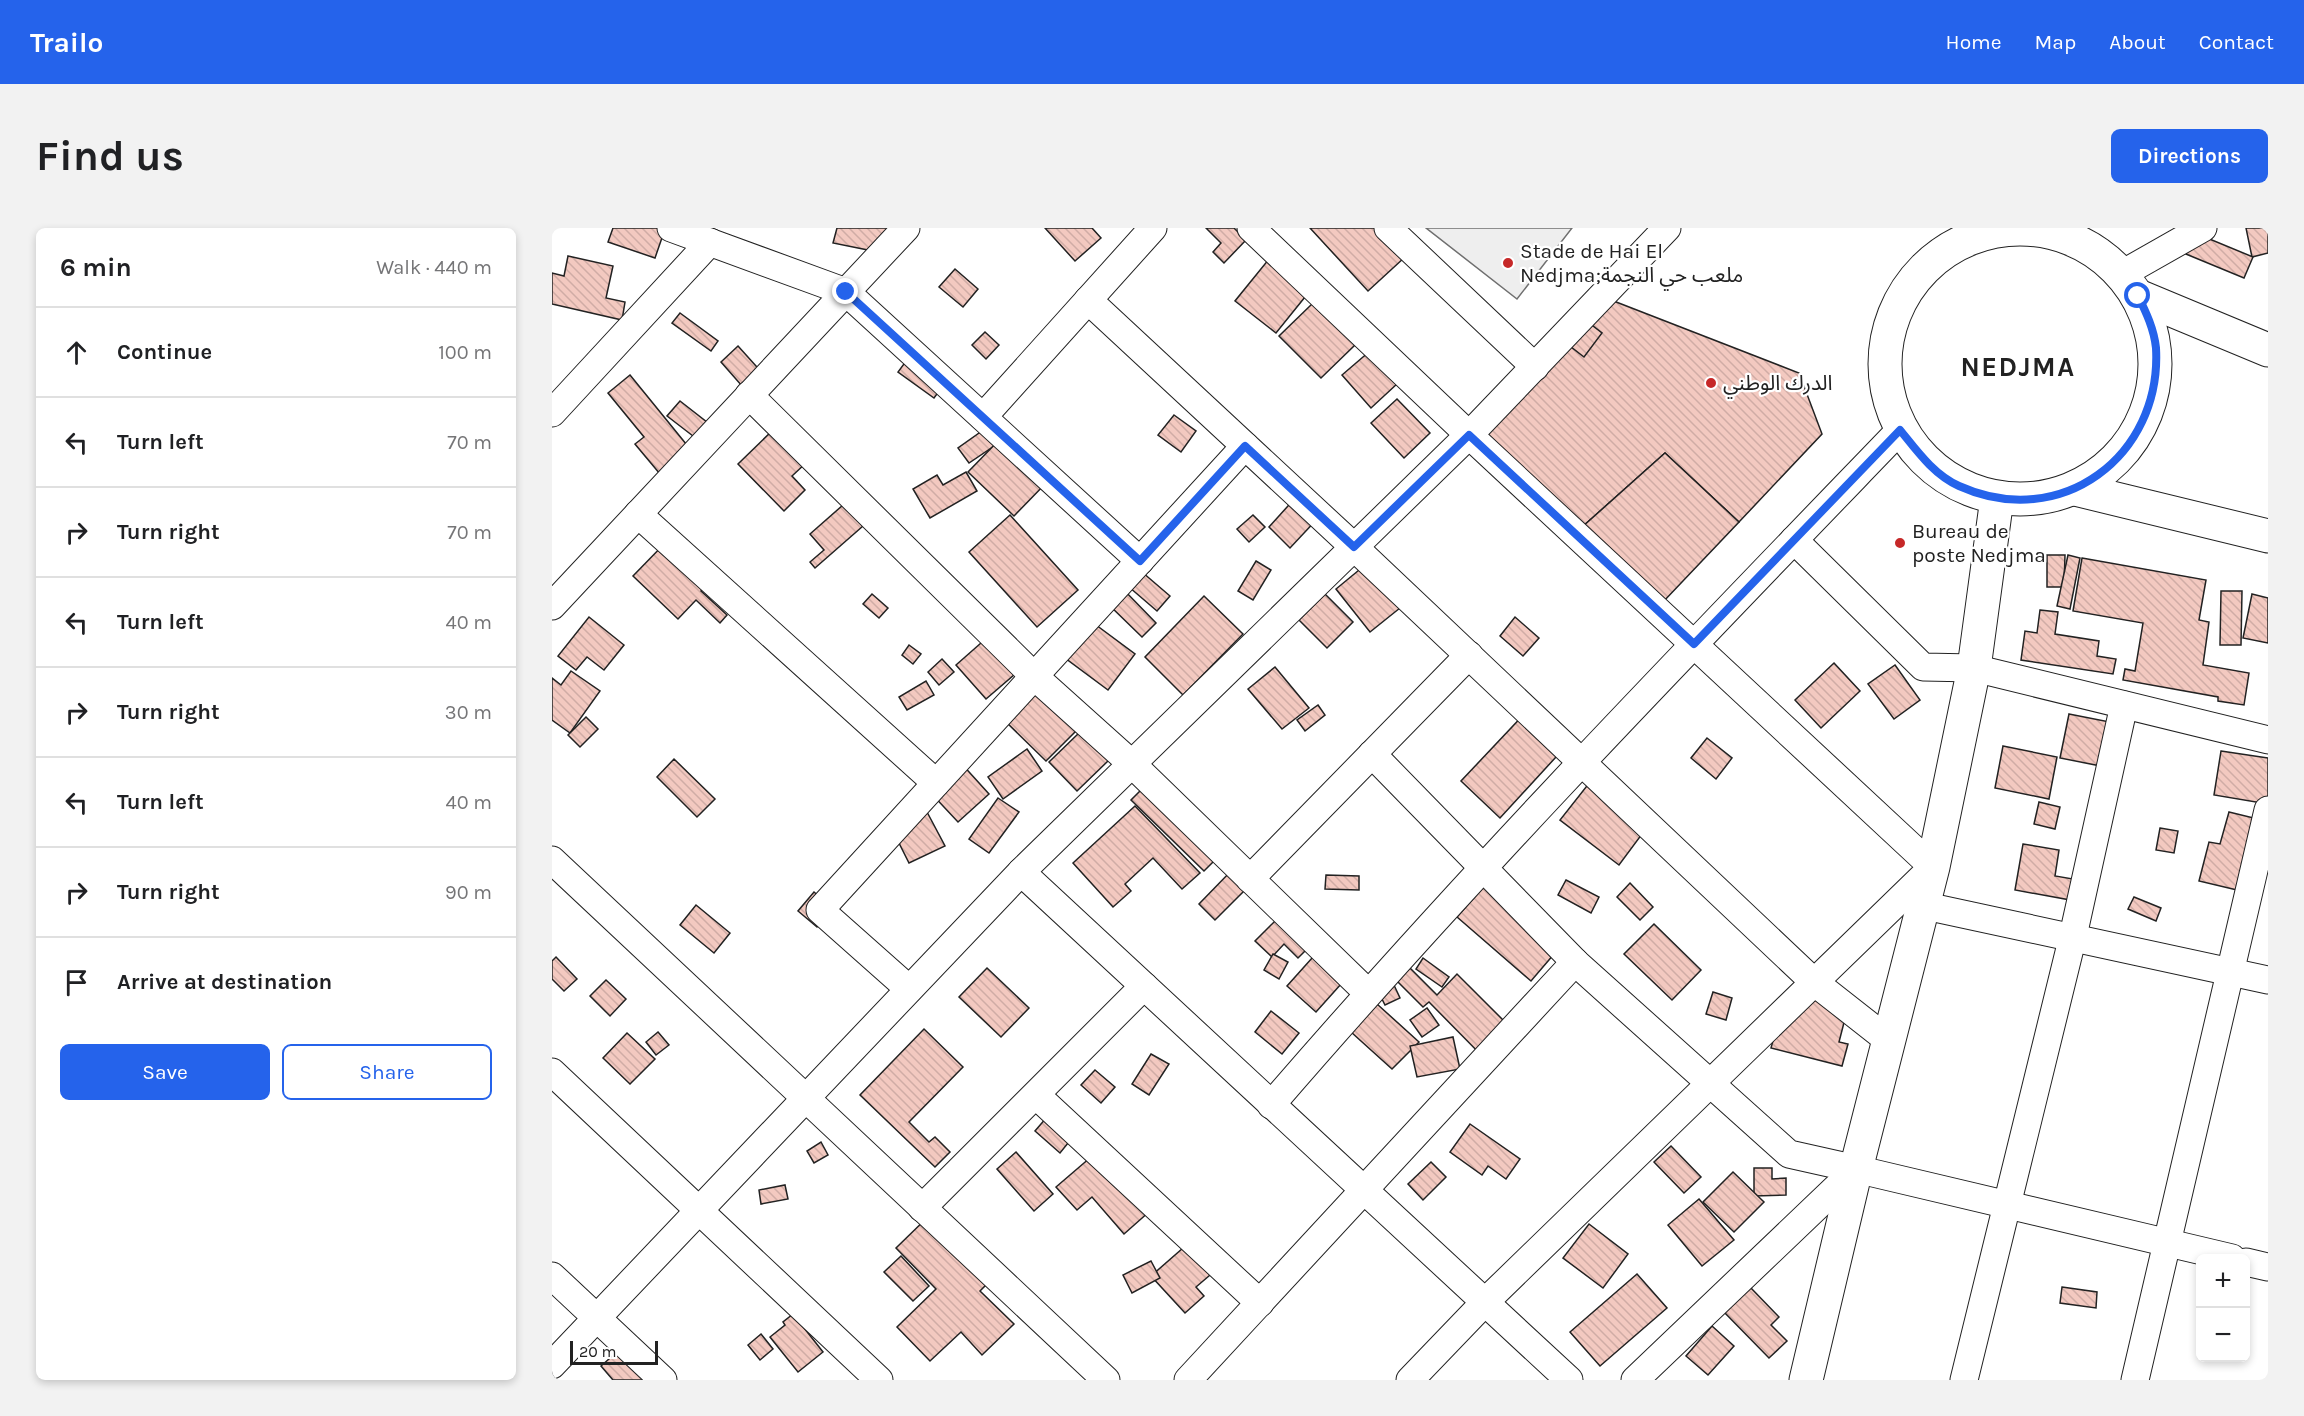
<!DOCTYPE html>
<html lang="en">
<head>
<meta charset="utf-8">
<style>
  :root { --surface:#fff; --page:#f2f2f2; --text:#202124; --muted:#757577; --line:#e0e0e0; --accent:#2563eb }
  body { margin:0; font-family:Karla,"Noto Sans Arabic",sans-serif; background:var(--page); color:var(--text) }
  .controls { position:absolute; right:18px; bottom:18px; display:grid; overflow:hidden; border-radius:9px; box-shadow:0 3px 9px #0003 }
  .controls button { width:54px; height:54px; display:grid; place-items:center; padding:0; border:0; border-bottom:2px solid var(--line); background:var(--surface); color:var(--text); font:30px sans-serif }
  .scale { position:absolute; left:18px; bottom:15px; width:88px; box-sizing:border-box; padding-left:6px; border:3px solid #222; border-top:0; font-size:16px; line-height:21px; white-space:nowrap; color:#222; -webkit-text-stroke:4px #fff; paint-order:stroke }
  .stop { position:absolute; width:18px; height:18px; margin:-14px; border:4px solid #2563eb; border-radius:50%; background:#fff }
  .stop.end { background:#2563eb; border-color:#fff; box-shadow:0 2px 6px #0008 }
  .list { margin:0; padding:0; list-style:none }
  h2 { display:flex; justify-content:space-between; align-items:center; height:78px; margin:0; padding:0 24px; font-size:26px }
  h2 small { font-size:20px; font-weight:400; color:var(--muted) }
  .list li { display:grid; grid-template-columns:39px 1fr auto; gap:18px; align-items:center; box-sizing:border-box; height:90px; padding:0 24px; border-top:2px solid var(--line) }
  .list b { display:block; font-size:22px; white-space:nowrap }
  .list em { font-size:20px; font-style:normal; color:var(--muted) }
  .actions { display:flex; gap:12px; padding:18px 24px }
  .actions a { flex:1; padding:14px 0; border:2px solid var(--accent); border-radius:9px; text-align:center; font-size:21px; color:var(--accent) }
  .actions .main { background:var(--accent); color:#fff }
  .icon { flex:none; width:33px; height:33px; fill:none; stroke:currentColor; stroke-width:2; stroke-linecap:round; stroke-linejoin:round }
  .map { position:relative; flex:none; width:1716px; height:1152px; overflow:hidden; border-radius:9px }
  header { display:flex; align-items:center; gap:36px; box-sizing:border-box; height:84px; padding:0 30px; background:var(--accent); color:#fff }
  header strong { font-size:28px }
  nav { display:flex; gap:33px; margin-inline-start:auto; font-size:21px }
  .intro { display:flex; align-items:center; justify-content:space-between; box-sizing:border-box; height:144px; padding:0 36px }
  h1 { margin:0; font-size:42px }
  .button { padding:15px 27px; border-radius:9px; background:var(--accent); color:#fff; font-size:21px; font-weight:700 }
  main { display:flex; gap:36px; padding:0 36px }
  aside { flex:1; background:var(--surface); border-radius:9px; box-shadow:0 3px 9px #0003 }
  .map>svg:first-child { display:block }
  .pitch { fill:#eee; stroke:#6f6f6f; stroke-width:1.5 }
  .building { fill:url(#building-back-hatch); stroke:#222; stroke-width:1.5 }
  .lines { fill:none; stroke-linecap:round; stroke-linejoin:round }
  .minor-casing { stroke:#222; stroke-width:29 }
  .tertiary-casing { stroke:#222; stroke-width:35 }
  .minor { stroke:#fff; stroke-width:27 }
  .tertiary { stroke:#fff; stroke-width:33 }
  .route { stroke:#2563eb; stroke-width:8 }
  .poi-dot { fill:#c62828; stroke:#fff; stroke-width:2 }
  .labels { text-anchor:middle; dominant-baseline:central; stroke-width:4.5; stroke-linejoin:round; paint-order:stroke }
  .poi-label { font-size:21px; fill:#222; stroke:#fff; text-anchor:start }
  .district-label { font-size:27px; font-weight:bold; letter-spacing:1.5px; fill:#222; stroke:#fff }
</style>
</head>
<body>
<header>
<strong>Trailo</strong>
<nav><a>Home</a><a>Map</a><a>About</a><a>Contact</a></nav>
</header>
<div class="intro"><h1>Find us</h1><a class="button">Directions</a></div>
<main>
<aside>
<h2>6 min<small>Walk · 440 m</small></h2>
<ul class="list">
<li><svg class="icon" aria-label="ahead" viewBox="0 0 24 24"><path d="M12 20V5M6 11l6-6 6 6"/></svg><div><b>Continue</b></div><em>100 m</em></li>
<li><svg class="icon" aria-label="left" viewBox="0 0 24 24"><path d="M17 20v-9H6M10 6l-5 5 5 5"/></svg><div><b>Turn left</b></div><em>70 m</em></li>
<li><svg class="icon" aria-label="right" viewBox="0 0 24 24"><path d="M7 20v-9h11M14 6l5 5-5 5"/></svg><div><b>Turn right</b></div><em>70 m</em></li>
<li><svg class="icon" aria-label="left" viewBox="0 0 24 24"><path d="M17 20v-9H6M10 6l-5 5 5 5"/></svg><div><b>Turn left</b></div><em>40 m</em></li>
<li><svg class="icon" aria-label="right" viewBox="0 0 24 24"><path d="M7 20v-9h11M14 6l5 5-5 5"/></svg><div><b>Turn right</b></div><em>30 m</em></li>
<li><svg class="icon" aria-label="left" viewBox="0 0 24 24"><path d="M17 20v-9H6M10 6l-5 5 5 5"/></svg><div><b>Turn left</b></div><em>40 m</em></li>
<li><svg class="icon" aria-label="right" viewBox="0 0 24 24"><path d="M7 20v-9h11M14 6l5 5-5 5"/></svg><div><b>Turn right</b></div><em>90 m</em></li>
<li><svg class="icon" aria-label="arrive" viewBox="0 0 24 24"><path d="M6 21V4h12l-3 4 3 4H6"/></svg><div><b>Arrive at destination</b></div></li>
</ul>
<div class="actions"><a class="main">Save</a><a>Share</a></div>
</aside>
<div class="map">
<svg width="1716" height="1152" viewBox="0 0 1716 1152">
  <defs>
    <pattern id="building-back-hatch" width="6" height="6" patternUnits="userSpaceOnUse" patternTransform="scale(1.5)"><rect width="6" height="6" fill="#f3c9c0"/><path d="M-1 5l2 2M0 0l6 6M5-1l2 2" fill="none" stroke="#d0aca5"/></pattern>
  </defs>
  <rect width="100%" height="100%" fill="#fff"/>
  <path class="pitch" d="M 874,0 L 1020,0 L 965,71 Z"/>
  <g class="building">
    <path d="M 61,0 L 109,0 L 113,1 L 103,30 L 56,14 Z"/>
    <path d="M 285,0 L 337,0 L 331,25 L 281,15 Z"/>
    <path d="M 493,0 L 540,0 L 549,10 L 523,33 Z"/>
    <path d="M 654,0 L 682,0 L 694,12 L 672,35 L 661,24 L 669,15 Z"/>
    <path d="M 758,0 L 826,0 L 853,29 L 816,63 Z"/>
    <path d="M 1694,0 L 1716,0 L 1716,25 L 1700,29 Z"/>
    <path d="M 1643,5 L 1701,29 L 1692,50 L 1634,26 Z"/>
    <path d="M 16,28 L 61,38 L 54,70 L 73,74 L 70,92 L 0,76 L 0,45 L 12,48 Z"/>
    <path d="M 717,31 L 757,64 L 724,105 L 683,73 Z"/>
    <path d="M 403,41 L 426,61 L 411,79 L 387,59 Z"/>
    <path d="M 1041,65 L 1247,145 L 1270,206 L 1187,294 L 1113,225 L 1029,300 L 921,195 Z"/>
    <path d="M 761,75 L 803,117 L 769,150 L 727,108 Z"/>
    <path d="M 128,85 L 166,113 L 159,123 L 120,95 Z"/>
    <path d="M 1032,91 L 1050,105 L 1032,129 L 1014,115 Z"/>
    <path d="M 433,104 L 447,117 L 434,131 L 420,117 Z"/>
    <path d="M 186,118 L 223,159 L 205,175 L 169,134 Z"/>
    <path d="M 818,123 L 846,155 L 819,180 L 790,147 Z"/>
    <path d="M 360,125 L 396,151 L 382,170 L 346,144 Z"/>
    <path d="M 78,147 L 143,227 L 113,252 L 83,216 L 92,209 L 56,165 Z"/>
    <path d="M 845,171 L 878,205 L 852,230 L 819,195 Z"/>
    <path d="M 128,173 L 165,202 L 154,218 L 115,188 Z"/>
    <path d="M 622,187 L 644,203 L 629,224 L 606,207 Z"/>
    <path d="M 437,198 L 448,214 L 417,235 L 406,220 Z"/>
    <path d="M 222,201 L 255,234 L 240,248 L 253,262 L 232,283 L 186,236 Z"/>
    <path d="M 450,209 L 495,254 L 462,288 L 416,244 Z"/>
    <path d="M 1113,225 L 1187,294 L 1111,374 L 1029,300 Z"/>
    <path d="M 414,244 L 425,263 L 378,290 L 361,261 L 385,247 L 391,257 Z"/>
    <path d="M 745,268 L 767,289 L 738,320 L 717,299 Z"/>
    <path d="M 291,277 L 311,298 L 263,340 L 258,334 L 272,322 L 258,306 Z"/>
    <path d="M 458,287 L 526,362 L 485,399 L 417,324 Z"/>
    <path d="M 701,287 L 713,299 L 697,314 L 685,301 Z"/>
    <path d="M 116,312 L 159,353 L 149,363 L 175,387 L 168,395 L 144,372 L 126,391 L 81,348 Z"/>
    <path d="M 1495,327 L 1513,327 L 1512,359 L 1495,359 Z"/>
    <path d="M 1516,327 L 1528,330 L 1518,381 L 1505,378 Z"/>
    <path d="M 1530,330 L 1654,352 L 1647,392 L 1657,394 L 1651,437 L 1697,445 L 1692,477 L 1666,473 L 1666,469 L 1571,452 L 1573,441 L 1583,443 L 1591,395 L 1521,383 Z"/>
    <path d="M 704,333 L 719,342 L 701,372 L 686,363 Z"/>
    <path d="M 818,333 L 853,376 L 818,404 L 784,361 Z"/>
    <path d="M 583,338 L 618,368 L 605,383 L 570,353 Z"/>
    <path d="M 570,360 L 604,395 L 590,409 L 555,375 Z"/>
    <path d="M 1669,363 L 1690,363 L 1689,417 L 1668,417 Z"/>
    <path d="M 320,366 L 336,380 L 327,390 L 311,376 Z"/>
    <path d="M 773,366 L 801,394 L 775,420 L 747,392 Z"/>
    <path d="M 1700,366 L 1716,370 L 1716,415 L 1691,410 Z"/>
    <path d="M 652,368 L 691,406 L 631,467 L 593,429 Z"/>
    <path d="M 1488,382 L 1506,384 L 1503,406 L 1547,413 L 1545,428 L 1564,431 L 1561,446 L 1469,432 L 1473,403 L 1485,405 Z"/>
    <path d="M 37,389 L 72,417 L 52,442 L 35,429 L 24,442 L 6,428 Z"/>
    <path d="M 963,389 L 987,410 L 971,428 L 948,408 Z"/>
    <path d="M 536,391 L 583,426 L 556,462 L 509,427 Z"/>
    <path d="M 446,400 L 476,435 L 434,471 L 404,437 Z"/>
    <path d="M 357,417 L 369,426 L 361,436 L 350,427 Z"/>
    <path d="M 390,431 L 402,444 L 387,457 L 376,444 Z"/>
    <path d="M 1282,435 L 1308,463 L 1269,500 L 1243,472 Z"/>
    <path d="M 1343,437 L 1368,472 L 1342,491 L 1316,456 Z"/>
    <path d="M 723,439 L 757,480 L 730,501 L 696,461 Z"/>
    <path d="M 19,443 L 48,463 L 18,505 L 0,492 L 0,450 L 9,457 Z"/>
    <path d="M 374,453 L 382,467 L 355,482 L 347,469 Z"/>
    <path d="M 486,454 L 530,497 L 494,533 L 450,490 Z"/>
    <path d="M 766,477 L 773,487 L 753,503 L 745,492 Z"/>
    <path d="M 977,481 L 1015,517 L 948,590 L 909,553 Z"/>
    <path d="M 1517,486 L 1568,496 L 1559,540 L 1508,530 Z"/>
    <path d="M 34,489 L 46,501 L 28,519 L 16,507 Z"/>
    <path d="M 529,503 L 557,532 L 525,563 L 497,534 Z"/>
    <path d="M 1155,510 L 1180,530 L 1164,551 L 1139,530 Z"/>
    <path d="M 1451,518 L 1505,529 L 1497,571 L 1443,560 Z"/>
    <path d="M 475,521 L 490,543 L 451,571 L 436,549 Z"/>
    <path d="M 1669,523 L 1716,530 L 1716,576 L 1662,567 Z"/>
    <path d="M 122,531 L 163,571 L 145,589 L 105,549 Z"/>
    <path d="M 408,534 L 437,566 L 406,594 L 377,563 Z"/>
    <path d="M 1038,554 L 1096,598 L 1067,637 L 1008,592 Z"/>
    <path d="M 596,555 L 668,627 L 652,643 L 579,572 Z"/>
    <path d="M 446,570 L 467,584 L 437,625 L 417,611 Z"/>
    <path d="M 1487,574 L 1508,579 L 1503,601 L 1482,596 Z"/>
    <path d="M 583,578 L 648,645 L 630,661 L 601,630 L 573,656 L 579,663 L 561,679 L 521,635 Z"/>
    <path d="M 375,584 L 393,618 L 357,635 L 340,601 Z"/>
    <path d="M 1677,584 L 1710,592 L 1702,666 L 1647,653 L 1657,614 L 1668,616 Z"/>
    <path d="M 1608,600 L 1626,603 L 1622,625 L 1604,622 Z"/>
    <path d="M 1471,616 L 1507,622 L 1503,648 L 1527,652 L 1524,673 L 1463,662 Z"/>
    <path d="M 679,643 L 695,660 L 663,692 L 647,676 Z"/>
    <path d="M 774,647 L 807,648 L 807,662 L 773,661 Z"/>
    <path d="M 1014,652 L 1047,669 L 1039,685 L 1006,667 Z"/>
    <path d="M 1078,655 L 1101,679 L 1088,692 L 1065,669 Z"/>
    <path d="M 934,656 L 1008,719 L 979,753 L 905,689 Z"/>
    <path d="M 262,664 L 281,680 L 265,699 L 246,683 Z"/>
    <path d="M 1582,669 L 1609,680 L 1604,693 L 1576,681 Z"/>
    <path d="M 144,677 L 178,705 L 162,725 L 128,697 Z"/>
    <path d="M 733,683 L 763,713 L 746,730 L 732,716 L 720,729 L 703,713 Z"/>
    <path d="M 1102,696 L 1149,742 L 1120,772 L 1072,726 Z"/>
    <path d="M 769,720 L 798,746 L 764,784 L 735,758 Z"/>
    <path d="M 721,726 L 736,734 L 727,751 L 712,742 Z"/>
    <path d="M 4,729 L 25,751 L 12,763 L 0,751 L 0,733 Z"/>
    <path d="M 871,730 L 897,749 L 890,759 L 864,741 Z"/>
    <path d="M 435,740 L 477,780 L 449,809 L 407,769 Z"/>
    <path d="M 858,740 L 885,767 L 905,746 L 966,807 L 937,835 L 877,774 L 871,779 L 845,753 Z"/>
    <path d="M 54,752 L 74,771 L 58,788 L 38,768 Z"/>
    <path d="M 841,755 L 848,770 L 833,777 L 826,763 Z"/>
    <path d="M 1161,764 L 1180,770 L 1174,792 L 1154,786 Z"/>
    <path d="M 1242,765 L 1296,779 L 1287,814 L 1296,816 L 1290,838 L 1219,820 L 1231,776 Z"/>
    <path d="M 825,776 L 867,814 L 840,841 L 799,804 Z"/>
    <path d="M 875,780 L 887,797 L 870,809 L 858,792 Z"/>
    <path d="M 719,783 L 747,805 L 730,826 L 703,804 Z"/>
    <path d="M 372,801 L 411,839 L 357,894 L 377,914 L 383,909 L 398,924 L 383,939 L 308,867 Z"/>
    <path d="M 106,804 L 117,817 L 104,827 L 94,814 Z"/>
    <path d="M 75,805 L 103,831 L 78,856 L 51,830 Z"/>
    <path d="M 901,809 L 908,841 L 865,849 L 858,818 Z"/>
    <path d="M 599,826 L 617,836 L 597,867 L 580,856 Z"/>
    <path d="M 543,842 L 563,859 L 549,875 L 529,857 Z"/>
    <path d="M 495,889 L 520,910 L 508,925 L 483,903 Z"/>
    <path d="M 918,896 L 968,931 L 954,951 L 936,938 L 930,947 L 898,924 Z"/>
    <path d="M 269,914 L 276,927 L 262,935 L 255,923 Z"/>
    <path d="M 1119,918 L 1149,949 L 1132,965 L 1102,934 Z"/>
    <path d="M 546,923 L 598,983 L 572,1006 L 540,969 L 525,982 L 504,959 Z"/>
    <path d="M 464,924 L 501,966 L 482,983 L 445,941 Z"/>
    <path d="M 879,934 L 894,949 L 871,972 L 856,956 Z"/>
    <path d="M 1202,940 L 1220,940 L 1220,951 L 1234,950 L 1234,967 L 1202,968 Z"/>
    <path d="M 1181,944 L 1212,974 L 1182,1004 L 1151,974 Z"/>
    <path d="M 233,957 L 236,971 L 209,976 L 207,962 Z"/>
    <path d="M 1147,971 L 1182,1012 L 1150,1038 L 1116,997 Z"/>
    <path d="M 382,983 L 444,1047 L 428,1063 L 462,1096 L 430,1127 L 409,1104 L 378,1133 L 345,1099 L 384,1061 L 344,1020 Z"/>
    <path d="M 1037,996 L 1076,1026 L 1051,1060 L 1011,1030 Z"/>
    <path d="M 639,1013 L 664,1042 L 644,1059 L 652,1068 L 633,1085 L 599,1048 Z"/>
    <path d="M 349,1028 L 377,1058 L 361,1073 L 332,1044 Z"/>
    <path d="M 599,1033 L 608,1050 L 580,1065 L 571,1047 Z"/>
    <path d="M 1085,1046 L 1115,1080 L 1048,1138 L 1018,1104 Z"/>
    <path d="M 1198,1059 L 1227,1089 L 1219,1097 L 1235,1113 L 1217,1130 L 1172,1084 Z"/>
    <path d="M 1510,1059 L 1545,1064 L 1544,1080 L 1508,1075 Z"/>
    <path d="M 241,1086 L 271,1124 L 246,1144 L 218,1109 L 233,1097 L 231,1094 Z"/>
    <path d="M 1160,1098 L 1182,1118 L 1156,1147 L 1134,1128 Z"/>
    <path d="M 209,1106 L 221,1121 L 208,1132 L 196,1117 Z"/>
    <path d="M 65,1124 L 116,1152 L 61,1152 L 49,1138 Z"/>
  </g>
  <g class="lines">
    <defs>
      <g id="minor">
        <path d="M 119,0 L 294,64 L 588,333"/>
        <path d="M 699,0 L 917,207 L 1381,639 L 933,1074 L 858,1152"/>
        <path d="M 836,0 L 983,139"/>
        <path d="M 1570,46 L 1651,0"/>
        <path d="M 536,72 L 802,319 L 1262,754 L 1336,812"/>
        <path d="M 197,167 L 482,448 L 580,536 L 816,765"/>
        <path d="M 0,185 L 158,14"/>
        <path d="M 431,189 L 601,0"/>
        <path d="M 86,286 L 384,555"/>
        <path d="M 1242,312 L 1371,439 L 1422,440 L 1716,512"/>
        <path d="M 0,378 L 354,0"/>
        <path d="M 820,526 L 1023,734 L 1237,926 L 1304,941"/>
        <path d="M 0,632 L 554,1152"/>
        <path d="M 469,644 L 1017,1152"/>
        <path d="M 698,651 L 917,427"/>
        <path d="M 1369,677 L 1716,752"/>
        <path d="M 357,761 L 268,682 L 693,218"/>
        <path d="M 0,844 L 327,1152"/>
        <path d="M 484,867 L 708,1075"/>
        <path d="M 719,877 C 920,644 1135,423 1348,202"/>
        <path d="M 370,980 L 592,758"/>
        <path d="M 1694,1034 L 1716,1039"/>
        <path d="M 0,1048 L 111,1152"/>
        <path d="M 0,1137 L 469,644 L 917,207 L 1115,0"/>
        <path d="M 636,1152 L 1023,734"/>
        <path d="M 1083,1152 L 1304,941 L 1680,1030"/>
        <path d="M 1412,1152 L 1521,708 L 1572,477"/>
        <path d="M 1583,1152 L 1716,582"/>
      </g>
      <g id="tertiary">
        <circle cx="1468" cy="136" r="135"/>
        <path d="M 1586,68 L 1716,122"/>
        <path d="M 1523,261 L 1716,308"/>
        <path d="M 1254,1152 L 1304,941 L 1381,639 L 1422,440 L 1445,270"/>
      </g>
    </defs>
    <use href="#minor" class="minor-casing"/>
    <use href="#tertiary" class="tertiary-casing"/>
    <use href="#minor" class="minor"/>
    <use href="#tertiary" class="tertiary"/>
  </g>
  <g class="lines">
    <path class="route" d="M 294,64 L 588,333 L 693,218 L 802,319 L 917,207 L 1142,416 L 1348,202 C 1365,223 1382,247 1407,258 C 1509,304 1610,228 1604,120 C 1602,101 1594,84 1586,68"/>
  </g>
  <g class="poi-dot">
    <circle cx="956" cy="35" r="6"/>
    <circle cx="1159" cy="155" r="6"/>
    <circle cx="1348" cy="315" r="6"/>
  </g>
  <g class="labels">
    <g class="poi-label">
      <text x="968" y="23">Stade de Hai El<tspan x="968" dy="24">Nedjma;ملعب حي النجمة</tspan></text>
      <text x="1171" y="155">الدرك الوطني</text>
      <text x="1360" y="303">Bureau de<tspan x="1360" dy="24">poste Nedjma</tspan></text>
    </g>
    <g class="district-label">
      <text x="1466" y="139">NEDJMA</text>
    </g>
  </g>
</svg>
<div class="controls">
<button>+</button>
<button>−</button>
</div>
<div class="scale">20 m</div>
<div class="stop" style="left:1586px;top:68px"></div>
<div class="stop end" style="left:294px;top:64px"></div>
</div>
</main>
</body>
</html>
